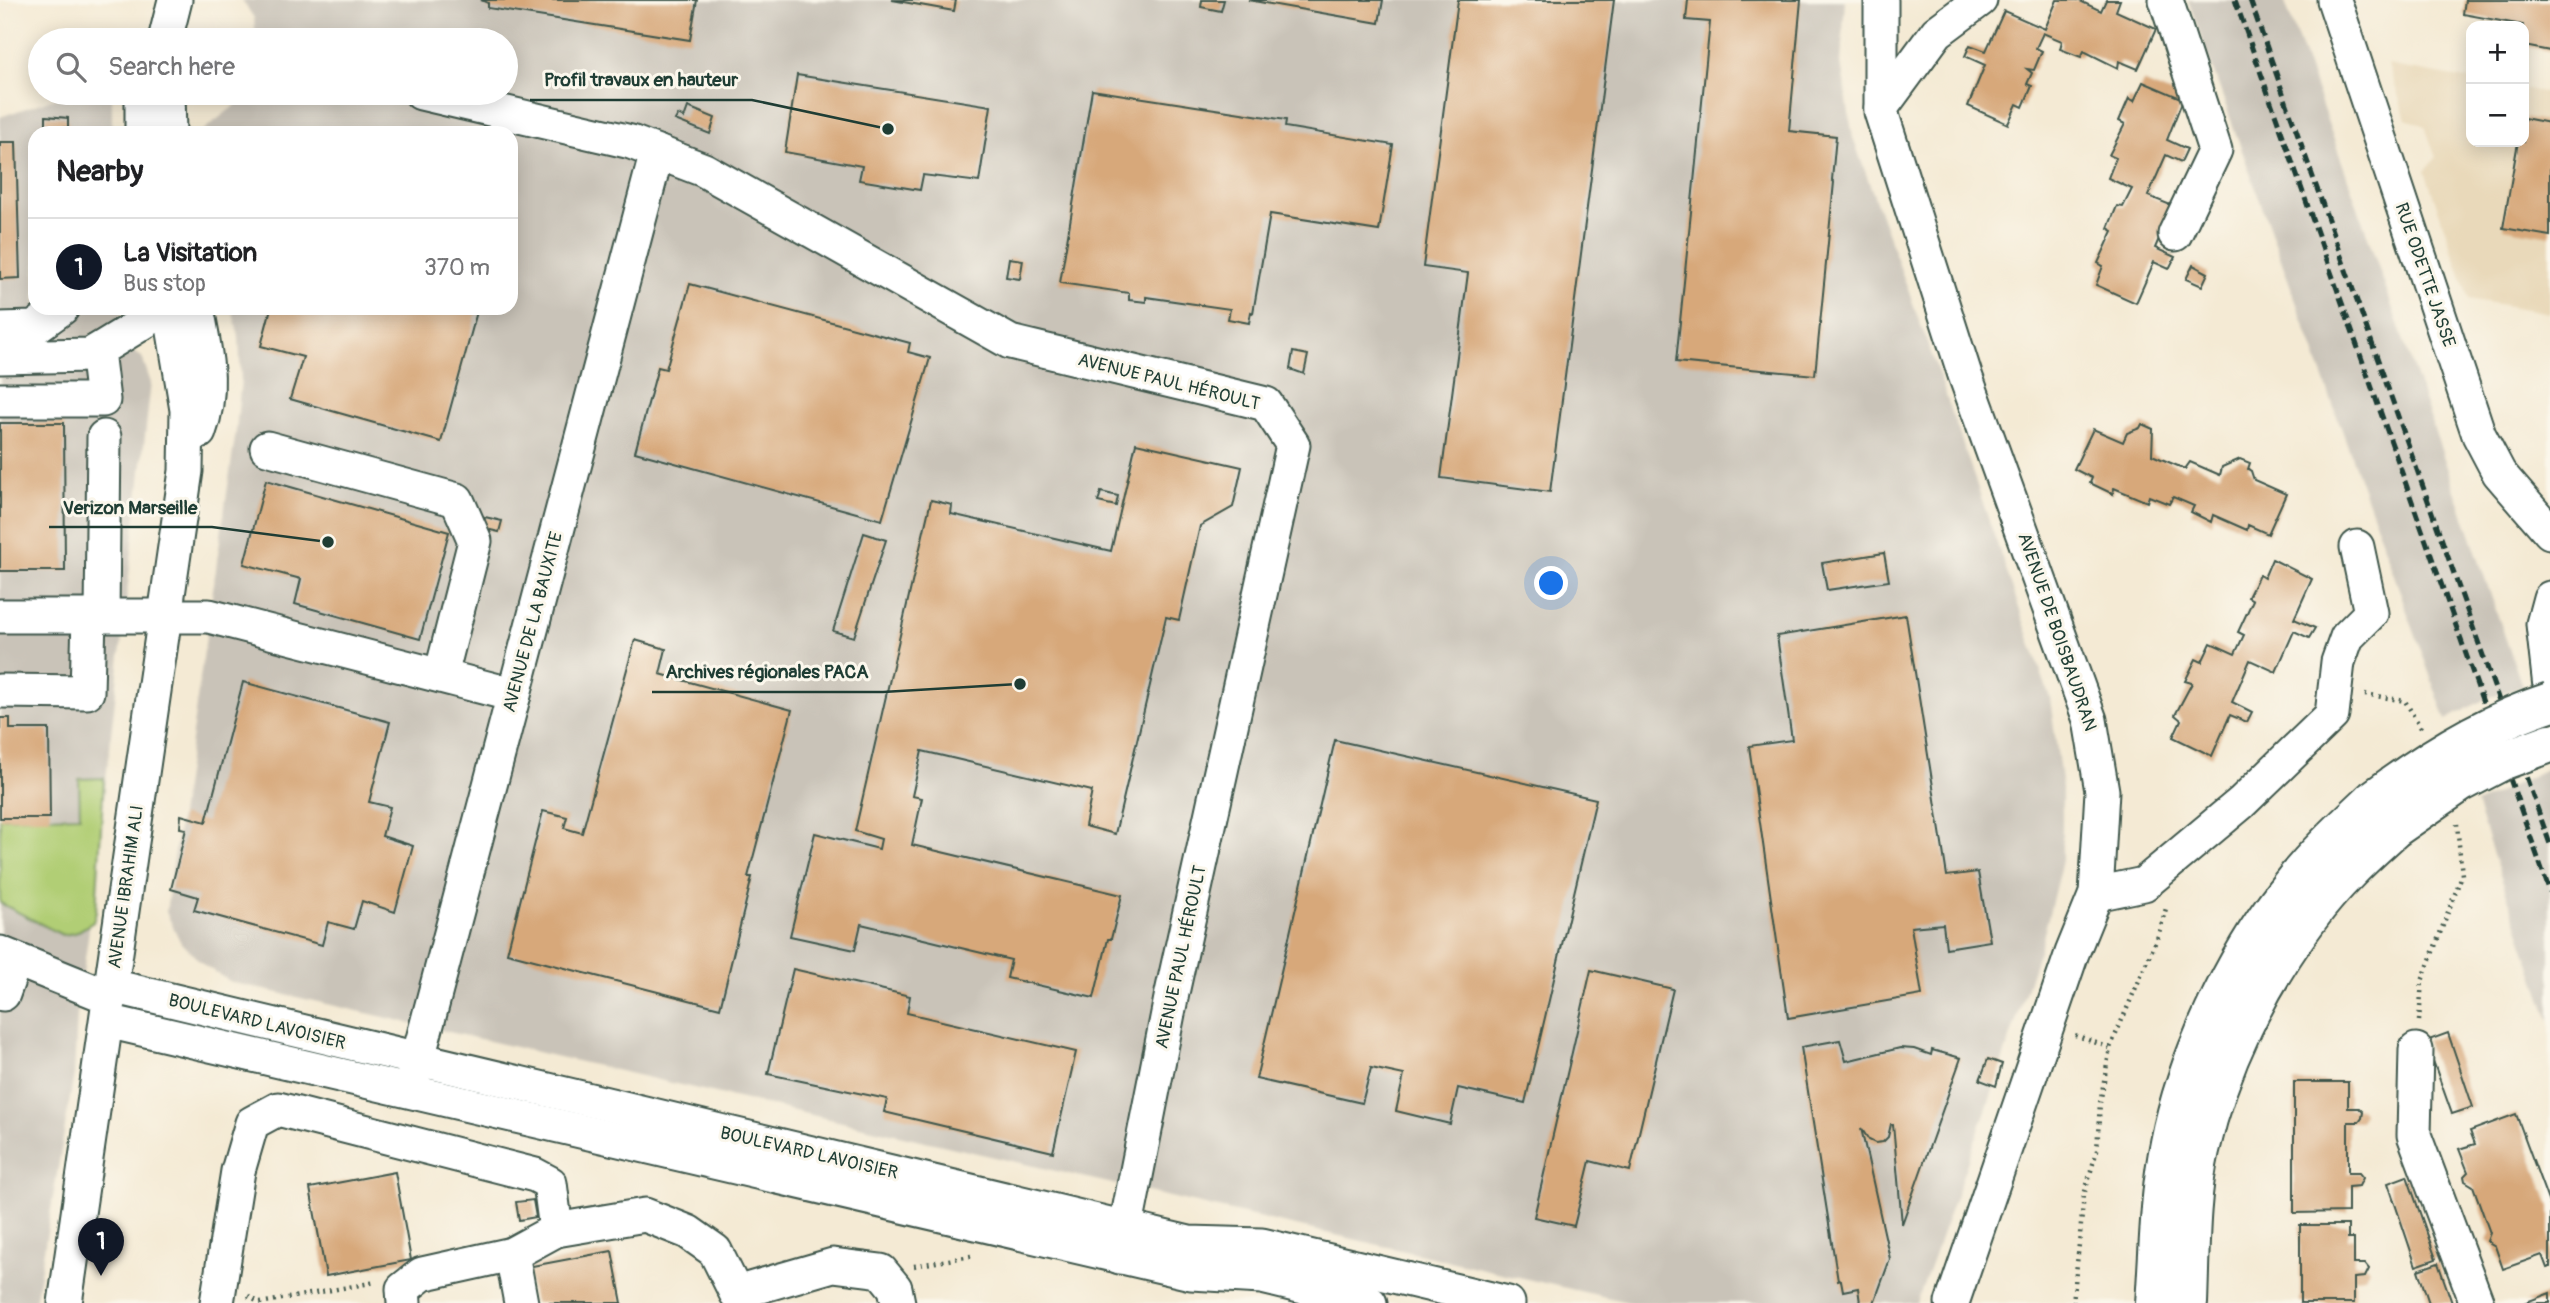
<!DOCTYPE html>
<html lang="en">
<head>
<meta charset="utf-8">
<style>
  :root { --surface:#fff; --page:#f6f6f6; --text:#202124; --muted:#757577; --line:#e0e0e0; --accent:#111827 }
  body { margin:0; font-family:Pangolin,sans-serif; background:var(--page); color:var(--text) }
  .controls { position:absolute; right:21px; top:21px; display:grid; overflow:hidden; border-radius:14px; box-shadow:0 4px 18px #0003 }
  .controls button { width:63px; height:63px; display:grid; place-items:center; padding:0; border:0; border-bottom:2px solid var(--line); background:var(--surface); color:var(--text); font:35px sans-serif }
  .you { position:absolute; left:1552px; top:584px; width:24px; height:24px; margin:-18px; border:5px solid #fff; border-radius:50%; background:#1a73e8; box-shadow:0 0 0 10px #1a73e833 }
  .badge { display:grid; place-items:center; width:46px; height:46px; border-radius:50%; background:var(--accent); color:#fff; font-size:23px; font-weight:700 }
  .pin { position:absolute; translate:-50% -58px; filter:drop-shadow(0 2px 4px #0008) }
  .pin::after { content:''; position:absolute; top:37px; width:24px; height:21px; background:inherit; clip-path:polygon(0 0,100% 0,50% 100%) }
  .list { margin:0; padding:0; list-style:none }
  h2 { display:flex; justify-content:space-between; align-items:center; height:91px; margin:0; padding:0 28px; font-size:30px }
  h2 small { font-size:23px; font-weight:400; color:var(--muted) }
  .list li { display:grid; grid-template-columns:46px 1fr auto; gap:21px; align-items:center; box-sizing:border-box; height:98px; padding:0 28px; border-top:2px solid var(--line) }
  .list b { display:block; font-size:26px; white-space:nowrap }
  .list p { margin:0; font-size:23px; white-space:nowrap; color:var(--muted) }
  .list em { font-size:23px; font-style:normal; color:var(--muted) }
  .icon { flex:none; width:38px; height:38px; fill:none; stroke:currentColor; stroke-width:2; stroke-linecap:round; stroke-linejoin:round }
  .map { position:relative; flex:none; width:2550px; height:1303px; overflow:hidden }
  .search { position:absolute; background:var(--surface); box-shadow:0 4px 18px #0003; left:28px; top:28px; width:490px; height:77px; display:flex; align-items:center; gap:18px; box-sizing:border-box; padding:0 24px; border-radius:38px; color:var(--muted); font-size:26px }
  .panel { position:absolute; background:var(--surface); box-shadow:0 4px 18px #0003; left:28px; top:126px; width:490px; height:189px; border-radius:21px }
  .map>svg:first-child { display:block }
  .built { fill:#e9d9ba }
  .industrial { fill:#c9c3b8 }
  .green { fill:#b1ce75; stroke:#688654; stroke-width:2 }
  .building { fill:#d7a87a }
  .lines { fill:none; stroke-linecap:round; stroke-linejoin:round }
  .minor-casing { stroke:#3f574c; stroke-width:37 }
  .major-casing { stroke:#3f574c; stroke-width:42 }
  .path { stroke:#3f574c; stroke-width:4.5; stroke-dasharray:2 5; stroke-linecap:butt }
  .minor { stroke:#fff; stroke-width:33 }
  .major { stroke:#fff; stroke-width:38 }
  .rail { stroke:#1f3d34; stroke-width:5; stroke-dasharray:10 5; stroke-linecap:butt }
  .major-bridge-casing { stroke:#3f574c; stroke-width:42; stroke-linecap:butt }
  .major-bridge { stroke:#fff; stroke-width:38 }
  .labels { text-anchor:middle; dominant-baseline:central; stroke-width:6; stroke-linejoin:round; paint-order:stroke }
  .street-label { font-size:18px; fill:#1f3d34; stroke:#fbf7ec }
  .leader { fill:none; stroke:#1f3d34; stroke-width:2.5 }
  .callout-dot { fill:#1f3d34; stroke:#fbf7ec; stroke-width:2.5 }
  .callout-label { font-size:19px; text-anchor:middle; font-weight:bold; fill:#1f3d34; stroke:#fbf7ec; stroke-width:6; stroke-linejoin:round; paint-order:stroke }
</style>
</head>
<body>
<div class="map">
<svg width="2550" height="1303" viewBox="0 0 2550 1303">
  <rect width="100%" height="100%" fill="#fbf7ec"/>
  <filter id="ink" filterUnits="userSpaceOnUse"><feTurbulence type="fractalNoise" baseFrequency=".0143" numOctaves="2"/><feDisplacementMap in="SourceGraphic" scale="14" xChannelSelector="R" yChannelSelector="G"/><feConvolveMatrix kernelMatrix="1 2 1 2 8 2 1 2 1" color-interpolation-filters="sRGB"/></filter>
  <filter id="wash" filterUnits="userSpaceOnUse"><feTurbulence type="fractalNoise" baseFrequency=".00686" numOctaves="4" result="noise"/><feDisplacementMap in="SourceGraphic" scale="28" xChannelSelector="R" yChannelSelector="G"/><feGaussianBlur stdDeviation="1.57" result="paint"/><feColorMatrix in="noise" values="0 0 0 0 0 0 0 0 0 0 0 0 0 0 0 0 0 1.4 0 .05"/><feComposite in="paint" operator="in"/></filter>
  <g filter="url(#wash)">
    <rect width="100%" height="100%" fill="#f4ead4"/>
    <path class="built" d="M 2388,65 L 2471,80 L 2471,142 L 2524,142 L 2524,89 L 2550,93 L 2550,313 L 2469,299 L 2425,171 L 2436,158 L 2425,126 L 2406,119 Z"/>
    <g class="industrial">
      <path d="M 242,0 L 1845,0 L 1841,63 L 1853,138 L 1939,375 L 2050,698 L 2062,788 L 2062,860 L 2043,938 L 1990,1099 L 1917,1303 L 1632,1303 L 231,982 L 204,965 L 181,943 L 166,912 L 236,431 L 241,380 L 239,337 L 232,308 L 511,308 L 511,133 L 201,132 L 251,93 L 506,93 L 506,40 L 256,40 L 254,18 Z"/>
      <path d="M 2188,0 L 2284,0 L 2353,193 L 2522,686 L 2489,697 L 2446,720 Z"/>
      <path d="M 70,93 L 112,93 L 112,125 L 104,133 L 35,133 L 35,308 L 126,308 L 120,316 L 127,348 L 142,357 L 151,383 L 88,937 L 77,1016 L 74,1074 L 35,1303 L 0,1303 L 0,117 Z"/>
      <path d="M 2550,767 L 2550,1021 L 2476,804 Z"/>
    </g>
    <path class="green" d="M 104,778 L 96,911 L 93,922 L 75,933 L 62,935 L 0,903 L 0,818 L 80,816 L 79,779 Z"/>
    <g id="blocks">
      <g class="building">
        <path d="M 481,0 L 697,0 L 690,40 L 488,8 L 488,3 Z"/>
        <path d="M 892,0 L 956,0 L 954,11 Z"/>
        <path d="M 1202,0 L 1224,0 L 1221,11 L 1201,7 Z"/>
        <path d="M 1248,0 L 1383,0 L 1379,23 Z"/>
        <path d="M 1458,0 L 1614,0 L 1550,492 L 1441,478 L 1468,273 L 1423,267 Z"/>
        <path d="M 1688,0 L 1801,0 L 1789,131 L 1836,136 L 1832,180 L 1834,182 L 1815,375 L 1676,362 L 1710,22 L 1686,20 Z"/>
        <path d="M 2057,0 L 2078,0 L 2101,11 L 2106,0 L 2120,0 L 2116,11 L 2156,29 L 2138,69 L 2119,61 L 2118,68 L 2084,51 L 2081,57 L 2060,49 L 2062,41 L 2043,33 L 2036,48 L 2042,51 L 2034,70 L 2027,69 L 2032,73 L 2027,84 L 2032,86 L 2023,107 L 2017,104 L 2008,124 L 1968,106 L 1985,65 L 1965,56 L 1970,45 L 1986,51 L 2004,11 L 2045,29 Z"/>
        <path d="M 2465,0 L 2550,0 L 2550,51 L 2524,46 L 2523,25 L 2463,14 Z"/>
        <path d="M 797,75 L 991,106 L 979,182 L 923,175 L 920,190 L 859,180 L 862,166 L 785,152 Z"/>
        <path d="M 2143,82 L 2183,99 L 2167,140 L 2187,149 L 2181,162 L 2166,155 L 2148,196 L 2173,206 L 2155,248 L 2175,257 L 2169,269 L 2154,262 L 2136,303 L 2096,285 L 2103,266 L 2098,263 L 2113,231 L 2108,228 L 2117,206 L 2123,207 L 2132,189 L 2108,178 L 2116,158 L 2109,155 L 2125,124 L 2119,121 L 2129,98 L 2134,101 Z"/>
        <path d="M 1092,90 L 1286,120 L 1285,127 L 1393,145 L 1379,231 L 1270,214 L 1253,313 L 1251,312 L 1249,323 L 1228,319 L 1230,309 L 1146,297 L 1146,302 L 1129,300 L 1129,293 L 1060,283 Z"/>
        <path d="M 688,107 L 715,118 L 710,134 L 675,120 L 678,115 L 684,118 Z"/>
        <path d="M 46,116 L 68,118 L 68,128 L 46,127 Z"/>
        <path d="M 2524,118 L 2550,123 L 2550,236 L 2503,228 L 2518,142 L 2524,142 Z"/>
        <path d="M 0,142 L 16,142 L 20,278 L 0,279 Z"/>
        <path d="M 1009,258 L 1023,260 L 1020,279 L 1006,277 Z"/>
        <path d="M 2193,265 L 2208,273 L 2202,286 L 2186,279 Z"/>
        <path d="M 690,284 L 910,343 L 908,352 L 930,358 L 882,520 L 635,452 L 658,367 L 666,369 Z"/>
        <path d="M 271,308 L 478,308 L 441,442 L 290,399 L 303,357 L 261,346 Z"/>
        <path d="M 1293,352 L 1308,355 L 1304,374 L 1290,369 Z"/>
        <path d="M 0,423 L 64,423 L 65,571 L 0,571 Z"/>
        <path d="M 2142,424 L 2153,429 L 2152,455 L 2185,469 L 2190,462 L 2220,475 L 2222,467 L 2240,459 L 2250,463 L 2248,469 L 2251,471 L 2254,480 L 2286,494 L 2268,534 L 2248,525 L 2247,530 L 2213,515 L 2211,522 L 2191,512 L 2194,506 L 2173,497 L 2169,504 L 2149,496 L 2147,502 L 2114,488 L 2113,494 L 2090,483 L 2092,478 L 2074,469 L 2093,429 L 2123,442 L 2127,433 L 2140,428 Z"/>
        <path d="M 1136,443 L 1242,467 L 1233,507 L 1200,526 L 1179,620 L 1166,617 L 1115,834 L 1085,826 L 1092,791 L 922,751 L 912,796 L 922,798 L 912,845 L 1122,895 L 1111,939 L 1108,939 L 1094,998 L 1007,978 L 1011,960 L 861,924 L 855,950 L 790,936 L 815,833 L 879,849 L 881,839 L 855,831 L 931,500 L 952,505 L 951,514 L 1111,551 Z"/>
        <path d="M 266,480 L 449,532 L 420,639 L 295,604 L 301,579 L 244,564 Z"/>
        <path d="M 1101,492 L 1118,496 L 1116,506 L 1098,502 Z"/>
        <path d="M 485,517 L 502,521 L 499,532 L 482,528 Z"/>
        <path d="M 864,533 L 886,540 L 854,637 L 833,631 Z"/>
        <path d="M 1884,553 L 1889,581 L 1827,590 L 1822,563 Z"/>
        <path d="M 2272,559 L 2312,579 L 2294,619 L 2315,628 L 2309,638 L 2294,631 L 2276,672 L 2250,660 L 2232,702 L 2252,712 L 2247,722 L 2230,715 L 2212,756 L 2173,737 L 2181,720 L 2175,715 L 2192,683 L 2185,681 L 2196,659 L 2202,662 L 2211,643 L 2235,654 L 2244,635 L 2238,632 L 2253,600 L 2248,597 L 2259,575 L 2264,578 Z"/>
        <path d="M 1906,615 L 1947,876 L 1978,872 L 1990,941 L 1946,948 L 1943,924 L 1911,927 L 1922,995 L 1788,1018 L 1749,746 L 1792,740 L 1777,636 Z"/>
        <path d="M 635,640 L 666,649 L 660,674 L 792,710 L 748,877 L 752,877 L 720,1008 L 507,953 L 543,811 L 567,817 L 564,828 L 582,833 Z"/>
        <path d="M 243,682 L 390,722 L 369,802 L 390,807 L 382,836 L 413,846 L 395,912 L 362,901 L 354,929 L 328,922 L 322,945 L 194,910 L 198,897 L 171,889 L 186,829 L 180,828 L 181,815 L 206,822 Z"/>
        <path d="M 0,718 L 10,718 L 10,729 L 49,729 L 50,818 L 0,818 Z"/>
        <path d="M 1335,740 L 1596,799 L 1525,1103 L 1458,1088 L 1450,1124 L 1396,1111 L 1404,1075 L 1371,1068 L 1362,1103 L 1256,1079 Z"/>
        <path d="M 793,969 L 910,996 L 907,1013 L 1076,1052 L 1053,1152 L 884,1112 L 887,1099 L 768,1074 Z"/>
        <path d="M 1591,970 L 1673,989 L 1630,1171 L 1590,1161 L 1574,1226 L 1534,1217 Z"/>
        <path d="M 2448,1033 L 2473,1107 L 2452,1114 L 2426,1041 Z"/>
        <path d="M 1840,1040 L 1846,1061 L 1900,1048 L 1914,1049 L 1931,1055 L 1932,1050 L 1961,1058 L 1902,1224 L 1893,1124 L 1891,1124 L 1888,1137 L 1883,1142 L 1875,1143 L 1869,1140 L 1861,1128 L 1890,1259 L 1874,1303 L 1860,1303 L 1858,1288 L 1843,1291 L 1841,1280 L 1838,1281 L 1801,1047 Z"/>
        <path d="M 1988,1059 L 2002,1064 L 1996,1086 L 1980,1080 Z"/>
        <path d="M 2294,1082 L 2348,1082 L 2348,1108 L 2359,1108 L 2363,1112 L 2362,1118 L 2359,1122 L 2348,1122 L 2348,1173 L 2359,1173 L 2363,1178 L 2359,1186 L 2348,1187 L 2348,1212 L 2294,1213 Z"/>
        <path d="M 2516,1114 L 2550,1206 L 2550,1267 L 2547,1268 L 2542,1255 L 2503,1269 L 2495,1246 L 2487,1241 L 2490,1233 L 2473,1186 L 2465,1181 L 2464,1176 L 2468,1172 L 2459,1149 L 2475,1144 L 2470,1131 Z"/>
        <path d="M 395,1172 L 411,1260 L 326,1276 L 310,1188 Z"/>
        <path d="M 2407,1176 L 2436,1259 L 2416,1266 L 2388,1183 Z"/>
        <path d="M 533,1200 L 536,1217 L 519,1220 L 516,1202 Z"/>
        <path d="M 2300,1225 L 2348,1225 L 2348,1238 L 2354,1238 L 2354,1264 L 2365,1264 L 2369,1269 L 2365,1277 L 2354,1278 L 2354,1303 L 2300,1303 Z"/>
        <path d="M 612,1251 L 622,1303 L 534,1303 L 527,1267 Z"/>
        <path d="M 2438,1263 L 2452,1303 L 2429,1303 L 2418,1270 Z"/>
        <path d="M 2550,1293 L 2550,1303 L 2524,1303 Z"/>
      </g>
    </g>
  </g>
  <g filter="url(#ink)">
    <use href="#blocks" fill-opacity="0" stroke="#3f574c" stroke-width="2"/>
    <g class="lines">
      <defs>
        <g id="minor">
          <path d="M 1881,0 L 1881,112 L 1965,375 L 2090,720 L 2102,791 L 2096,894 L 2072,953 L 1952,1303"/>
          <path d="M 2166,0 L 2215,150 L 2175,234"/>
          <path d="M 2334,0 L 2479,435 L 2499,473 L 2550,532"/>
          <path d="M 165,40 L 175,0"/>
          <path d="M 168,93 L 169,133"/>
          <path d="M 421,93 L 631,142 L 704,170 L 1010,342 L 1266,404 L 1293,445 L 1172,993 L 1120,1257"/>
          <path d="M 1881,108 L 1937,32 L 1980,0"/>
          <path d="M 142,133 L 142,99 L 145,93"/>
          <path d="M 197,308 C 205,352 215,389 199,432"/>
          <path d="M 0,329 L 34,328 L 62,308"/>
          <path d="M 0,357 L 90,355 L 167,308"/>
          <path d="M 0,400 L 103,400 L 97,351"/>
          <path d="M 267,448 L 457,500 L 475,541 L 441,675"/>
          <path d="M 2550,598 L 2543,624 L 2550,687"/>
          <path d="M 102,615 L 104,437"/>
          <path d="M 0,616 L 209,616 L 514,695"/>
          <path d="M 0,691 L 87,692 L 89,616"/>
          <path d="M 2096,894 L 2144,884 L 2241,803 L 2332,715 L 2338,662 L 2347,637 L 2371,613 L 2357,547"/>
          <path d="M 0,953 L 111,998"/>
          <path d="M 112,986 L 1189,1243 L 1262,1245 L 1508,1303"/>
          <path d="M 3,994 L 15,960"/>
          <path d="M 107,1021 L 1191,1273 L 1262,1277 L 1370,1303"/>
          <path d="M 2416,1050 L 2414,1135 L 2477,1303"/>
          <path d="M 412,1081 L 657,152"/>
          <path d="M 512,1254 L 521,1303"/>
          <path d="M 65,1303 L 186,471 L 187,410 L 170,308"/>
          <path d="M 217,1303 L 238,1171 L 252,1123 L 278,1109 L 535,1175 L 550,1183 L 556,1230 L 645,1215 L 688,1232 L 715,1251 L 736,1293 L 833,1265 L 881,1271 L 895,1288 L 898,1303"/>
          <path d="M 404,1303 L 403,1289 L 422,1274 L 512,1254 L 556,1230"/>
        </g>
        <g id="major">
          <path d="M 2155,1303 C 2159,1250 2159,1195 2170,1143 C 2186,1060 2233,960 2285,893 C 2310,859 2342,829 2373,800"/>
          <path d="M 2188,1303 C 2190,1252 2189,1199 2200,1150 C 2219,1066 2259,984 2310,916 C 2334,883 2365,855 2395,828"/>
        </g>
      </defs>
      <use href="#minor" class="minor-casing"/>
      <use href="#major" class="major-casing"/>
      <g class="path">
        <path d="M 2365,694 L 2405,701 L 2421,728"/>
        <path d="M 2419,1021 L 2422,981 L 2462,875 L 2457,824"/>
        <path d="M 2075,1035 L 2110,1048"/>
        <path d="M 914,1266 L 971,1256"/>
        <path d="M 248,1296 L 260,1303 L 376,1282"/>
        <path d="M 2073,1303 L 2084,1195 L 2097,1150 L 2100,1103 L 2110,1048 L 2158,936 L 2167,905"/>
      </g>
      <use href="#minor" class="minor"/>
      <use href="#major" class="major"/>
      <g class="rail">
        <path d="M 2235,0 L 2550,892"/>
        <path d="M 2250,0 L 2550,844"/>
      </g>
      <defs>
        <g id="major-bridge">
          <path d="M 2373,800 C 2427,759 2485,723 2550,702"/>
          <path d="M 2395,828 L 2460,783 L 2504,760 L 2550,743"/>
        </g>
      </defs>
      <use href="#major-bridge" class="major-bridge-casing"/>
      <use href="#major-bridge" class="major-bridge"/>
    </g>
  </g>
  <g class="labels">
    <g class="street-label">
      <text transform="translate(2425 275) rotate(71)">RUE ODETTE JASSE</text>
      <text transform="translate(1169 382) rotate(14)">AVENUE PAUL HÉROULT</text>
      <text transform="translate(533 622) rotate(-75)">AVENUE DE LA BAUXITE</text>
      <text transform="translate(2057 632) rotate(71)">AVENUE DE BOISBAUDRAN</text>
      <text transform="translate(126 887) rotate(-82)">AVENUE IBRAHIM ALI</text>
      <text transform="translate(1181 957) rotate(-78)">AVENUE PAUL HÉROULT</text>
      <text transform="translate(257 1022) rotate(14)">BOULEVARD LAVOISIER</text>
      <text transform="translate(809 1153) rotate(13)">BOULEVARD LAVOISIER</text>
    </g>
  </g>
  <path class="leader" d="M888 129L752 100H530M328 542L212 527H49M1020 684L883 692H652"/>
  <g class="callout-dot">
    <circle cx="888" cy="129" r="7"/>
    <circle cx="328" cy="542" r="7"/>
    <circle cx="1020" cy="684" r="7"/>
  </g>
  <g class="callout-label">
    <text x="641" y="86">Profil travaux en hauteur</text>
    <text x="130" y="514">Verizon Marseille</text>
    <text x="767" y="678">Archives régionales PACA</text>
  </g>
</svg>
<div class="controls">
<button>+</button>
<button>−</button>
</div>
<div class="you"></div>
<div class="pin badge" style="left:101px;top:1276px">1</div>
<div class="search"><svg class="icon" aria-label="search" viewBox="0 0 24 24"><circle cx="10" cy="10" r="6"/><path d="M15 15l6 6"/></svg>Search here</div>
<section class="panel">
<h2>Nearby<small></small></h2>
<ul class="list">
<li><span class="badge">1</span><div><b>La Visitation</b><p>Bus stop</p></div><em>370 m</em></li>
</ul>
</section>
</div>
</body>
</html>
